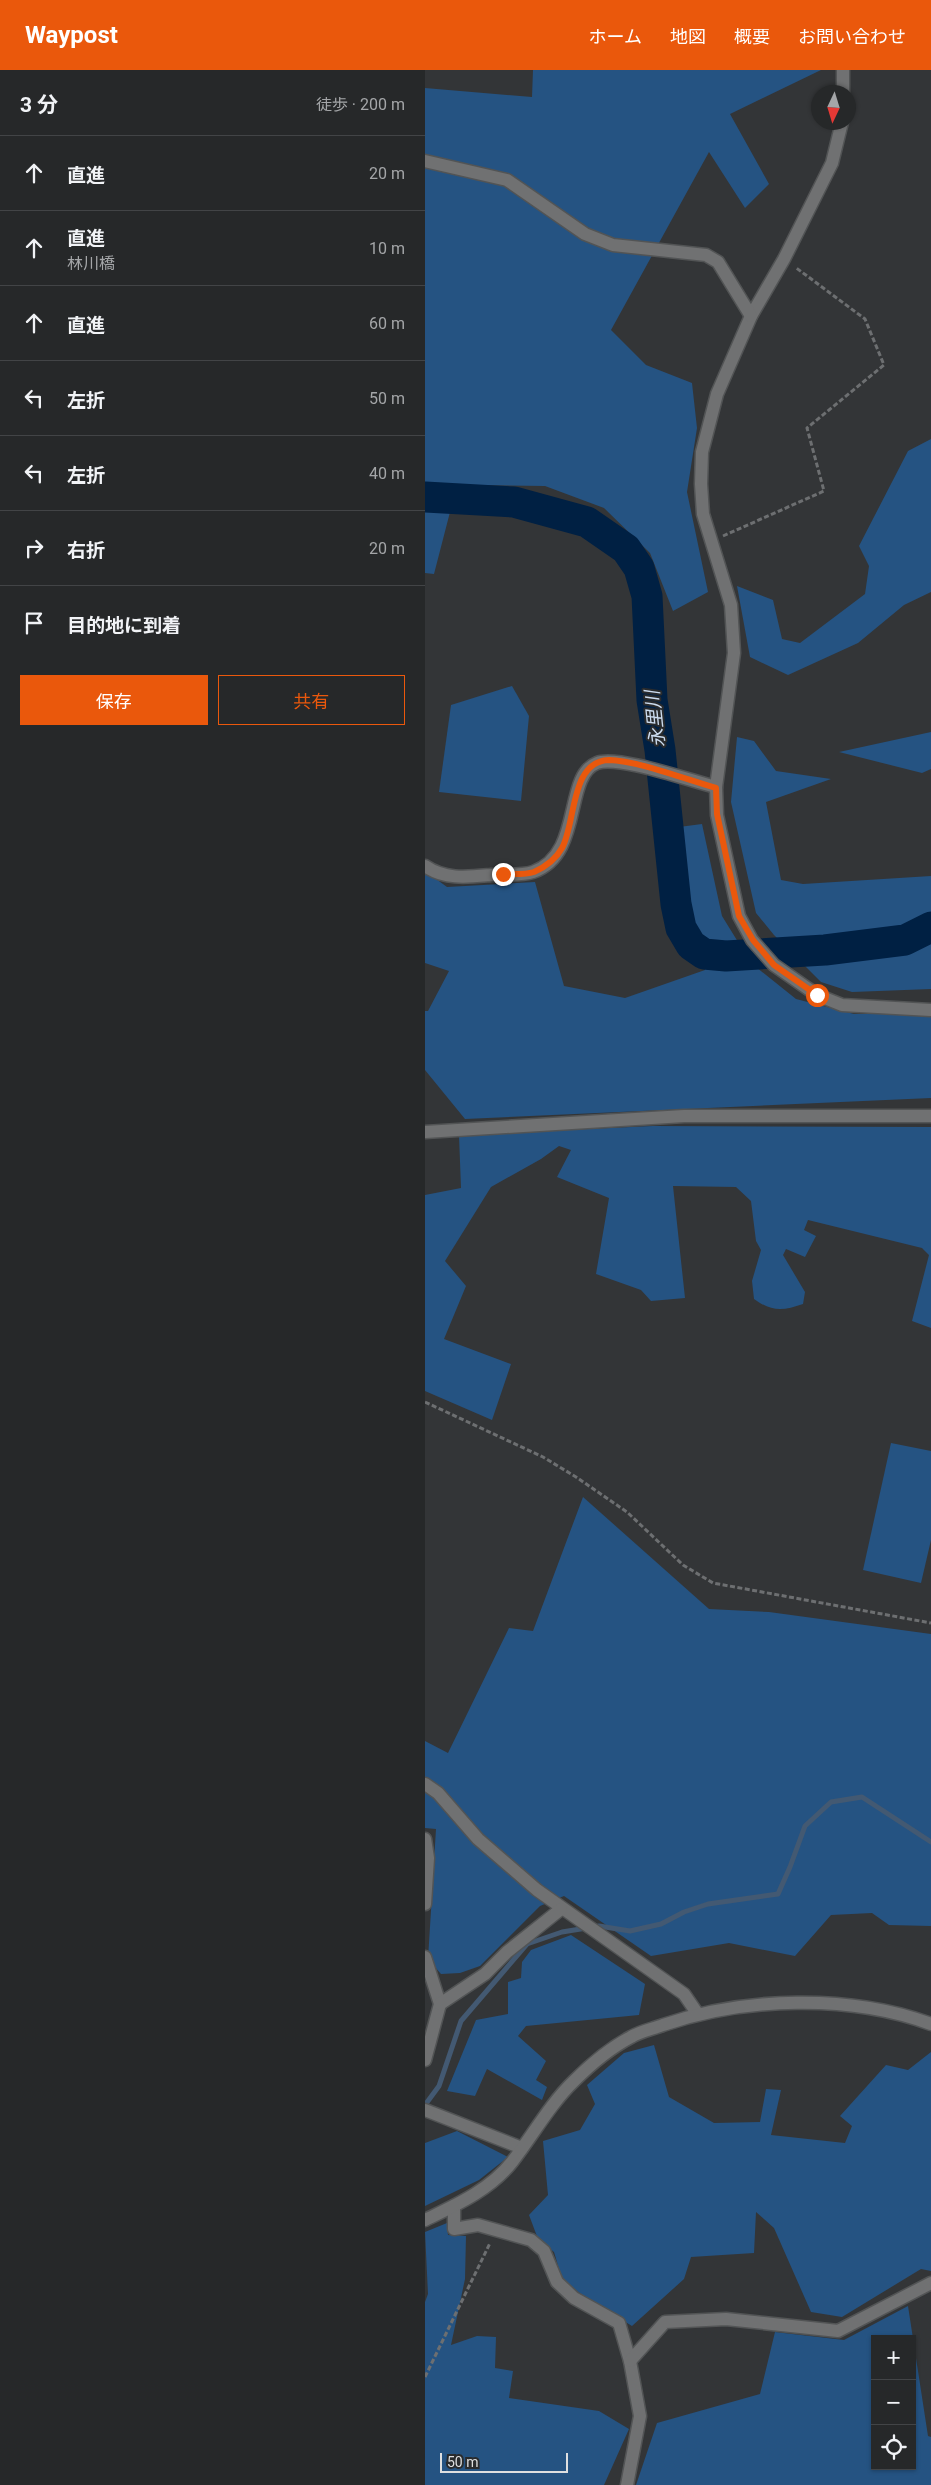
<!DOCTYPE html>
<html lang="ja">
<head>
<meta charset="utf-8">
<style>
  :root { --surface:#262829; --page:#2e3031; --text:#f1f3f6; --muted:#a4a6a8; --line:#424446; --accent:#ea580c }
  body { margin:0; font-family:Roboto,"Noto Sans JP",sans-serif; background:var(--page); color:var(--text) }
  .controls { position:absolute; right:15px; bottom:15px; display:grid; overflow:hidden; border-radius:0px; box-shadow:0 1px 4px #0004 }
  .controls button { width:45px; height:45px; display:grid; place-items:center; padding:0; border:0; border-bottom:1px solid var(--line); background:var(--surface); color:var(--text); font:25px sans-serif }
  .compass { position:absolute; left:386px; top:15px; width:45px; height:45px; border-radius:50%; background:var(--surface); box-shadow:0 1px 4px #0004; rotate:184deg }
  .scale { position:absolute; left:15px; bottom:12px; width:128px; box-sizing:border-box; padding-left:5px; border:2px solid #dedfe0; border-top:0; font-size:14px; line-height:18px; white-space:nowrap; color:#dedfe0; -webkit-text-stroke:4px #292b2d; paint-order:stroke }
  .stop { position:absolute; width:15px; height:15px; margin:-11px; border:4px solid #ea580c; border-radius:50%; background:#fff }
  .stop.end { background:#ea580c; border-color:#fff; box-shadow:0 1px 5px #0008 }
  .list { margin:0; padding:0; list-style:none }
  h2 { display:flex; justify-content:space-between; align-items:center; height:65px; margin:0; padding:0 20px; font-size:21px }
  h2 small { font-size:16px; font-weight:400; color:var(--muted) }
  .list li { display:grid; grid-template-columns:32px 1fr auto; gap:15px; align-items:center; box-sizing:border-box; height:75px; padding:0 20px; border-top:1px solid var(--line) }
  .list b { display:block; font-size:19px; white-space:nowrap }
  .list p { margin:0; font-size:16px; white-space:nowrap; color:var(--muted) }
  .list em { font-size:16px; font-style:normal; color:var(--muted) }
  .actions { display:flex; gap:10px; padding:15px 20px }
  .actions a { flex:1; padding:11px 0; border:1px solid var(--accent); border-radius:0px; text-align:center; font-size:18px; color:var(--accent) }
  .actions .main { background:var(--accent); color:#fff }
  .icon { flex:none; width:28px; height:28px; fill:none; stroke:currentColor; stroke-width:2; stroke-linecap:round; stroke-linejoin:round }
  .map { position:relative; flex:none; width:506px; height:2415px; overflow:hidden }
  header { display:flex; align-items:center; gap:30px; box-sizing:border-box; height:70px; padding:0 25px; background:var(--accent); color:#fff }
  header strong { font-size:24px }
  nav { display:flex; gap:28px; margin-inline-start:auto; font-size:18px }
  main { display:flex }
  aside { flex:1; background:var(--surface) }
  .map>svg:first-child { display:block }
  .green { fill:#255382; fill-rule:evenodd }
  .lines { fill:none; stroke-linecap:round; stroke-linejoin:round }
  .stream { stroke:#435972; stroke-width:5 }
  .river { stroke:#002043; stroke-width:31 }
  .minor-casing { stroke:#525455; stroke-width:15 }
  .path { stroke:#6d6f71; stroke-width:3; stroke-dasharray:5 2.5; stroke-linecap:butt }
  .minor { stroke:#707172; stroke-width:12 }
  .route { stroke:#ea580c; stroke-width:6 }
  .labels { text-anchor:middle; dominant-baseline:central; stroke-width:4; stroke-linejoin:round; paint-order:stroke }
  .water-label { font-size:19px; font-style:italic; fill:#ccdcef; stroke:#292b2d }
</style>
</head>
<body>
<header>
<strong>Waypost</strong>
<nav><a>ホーム</a><a>地図</a><a>概要</a><a>お問い合わせ</a></nav>
</header>
<main>
<aside>
<h2>3 分<small>徒歩 · 200 m</small></h2>
<ul class="list">
<li><svg class="icon" aria-label="ahead" viewBox="0 0 24 24"><path d="M12 20V5M6 11l6-6 6 6"/></svg><div><b>直進</b></div><em>20 m</em></li>
<li><svg class="icon" aria-label="ahead" viewBox="0 0 24 24"><path d="M12 20V5M6 11l6-6 6 6"/></svg><div><b>直進</b><p>林川橋</p></div><em>10 m</em></li>
<li><svg class="icon" aria-label="ahead" viewBox="0 0 24 24"><path d="M12 20V5M6 11l6-6 6 6"/></svg><div><b>直進</b></div><em>60 m</em></li>
<li><svg class="icon" aria-label="left" viewBox="0 0 24 24"><path d="M17 20v-9H6M10 6l-5 5 5 5"/></svg><div><b>左折</b></div><em>50 m</em></li>
<li><svg class="icon" aria-label="left" viewBox="0 0 24 24"><path d="M17 20v-9H6M10 6l-5 5 5 5"/></svg><div><b>左折</b></div><em>40 m</em></li>
<li><svg class="icon" aria-label="right" viewBox="0 0 24 24"><path d="M7 20v-9h11M14 6l5 5-5 5"/></svg><div><b>右折</b></div><em>20 m</em></li>
<li><svg class="icon" aria-label="arrive" viewBox="0 0 24 24"><path d="M6 21V4h12l-3 4 3 4H6"/></svg><div><b>目的地に到着</b></div></li>
</ul>
<div class="actions"><a class="main">保存</a><a>共有</a></div>
</aside>
<div class="map">
<svg width="506" height="2415" viewBox="0 0 506 2415">
  <rect width="100%" height="100%" fill="#333537"/>
  <g class="green">
    <path d="M 108,0 L 396,0 L 305,44 L 344,114 L 320,138 L 284,82 L 186,260 L 221,295 L 267,313 L 272,358 L 262,422 L 283,522 L 248,541 L 225,483 L 179,438 L 120,416 L 32,415 L 9,504 L 0,503 L 0,18 L 107,27 Z"/>
    <path d="M 506,369 L 506,522 L 479,535 L 433,573 L 363,605 L 325,587 L 312,516 L 348,530 L 357,569 L 375,573 L 440,524 L 444,496 L 434,476 L 483,381 Z"/>
    <path d="M 87,616 L 104,646 L 96,731 L 14,722 L 26,635 Z"/>
    <path d="M 506,662 L 506,699 L 497,703 L 414,682 Z"/>
    <path d="M 312,667 L 329,671 L 351,701 L 406,709 L 341,732 L 356,810 L 378,814 L 506,806 L 506,919 L 427,922 L 396,912 L 349,865 L 331,843 L 306,732 Z"/>
    <path d="M 277,754 L 297,846 L 326,893 L 371,929 L 429,944 L 506,944 L 506,1028 L 40,1049 L 0,1000 L 0,941 L 3,941 L 24,901 L 0,893 L 0,801 L 22,817 L 110,812 L 139,916 L 200,928 L 280,900 L 280,876 L 269,862 L 254,757 Z"/>
    <path d="M 228,1056 L 506,1057 L 506,1258 L 487,1251 L 504,1185 L 497,1178 L 383,1150 L 379,1160 L 391,1166 L 380,1187 L 361,1179 L 358,1185 L 380,1222 L 378,1234 C 358,1241 347,1242 329,1229 L 327,1211 L 336,1180 L 331,1171 L 326,1131 L 311,1117 L 248,1116 L 260,1228 L 226,1231 L 216,1220 L 171,1204 L 184,1128 L 132,1107 L 146,1080 L 134,1076 L 116,1089 L 66,1117 L 20,1191 L 41,1216 L 19,1269 L 86,1294 L 67,1350 L 0,1321 L 0,1125 L 36,1118 L 34,1065 Z"/>
    <path d="M 466,1373 L 506,1381 L 506,1470 L 496,1513 L 438,1500 Z"/>
    <path d="M 158,1427 L 284,1539 L 344,1542 L 506,1564 L 506,1856 L 464,1855 L 447,1843 L 406,1845 L 370,1886 L 304,1873 L 226,1886 L 139,1826 L 115,1836 L 55,1896 L 35,1903 L 16,1904 L 3,1889 L 11,1759 L 0,1758 L 0,1671 L 23,1683 L 84,1558 L 108,1561 Z"/>
    <path d="M 146,1865 L 220,1914 L 214,1945 L 101,1956 L 93,1966 L 121,1991 L 111,2010 L 122,2017 L 117,2030 L 62,1999 L 50,2026 L 22,2021 L 51,1950 L 83,1944 L 83,1912 L 96,1908 L 97,1892 L 106,1880 Z"/>
    <path d="M 229,1975 L 244,2027 L 289,2053 L 335,2052 L 341,2019 L 356,2020 L 346,2065 L 420,2073 L 427,2056 L 415,2046 L 461,1995 L 483,2000 L 506,1982 L 506,2201 L 496,2199 L 417,2247 L 386,2242 L 349,2158 L 331,2142 L 329,2183 L 266,2187 L 259,2209 L 207,2256 L 161,2228 L 137,2209 L 129,2182 L 113,2169 L 104,2145 L 123,2125 L 118,2071 L 155,2060 L 170,2034 L 162,2015 L 199,1983 Z"/>
    <path d="M 32,2061 L 83,2087 L 54,2110 L 0,2136 L 0,2073 Z"/>
    <path d="M 22,2153 L 23,2165 L 41,2166 L 40,2209 L 26,2275 L 52,2266 L 71,2267 L 70,2298 L 88,2301 L 84,2328 L 174,2341 L 204,2359 L 179,2415 L 0,2415 L 0,2232 L 3,2224 L 0,2162 Z"/>
    <path d="M 483,2236 L 503,2366 L 506,2367 L 506,2415 L 211,2415 L 232,2353 L 335,2324 L 350,2262 L 419,2270 ZM 450,2269 L 487,2269 L 487,2396 L 450,2396 Z"/>
  </g>
  <g class="lines">
    <path class="stream" d="M 0,2035 L 14,2016 L 36,1951 L 102,1874 L 137,1862 L 174,1856 L 205,1861 L 236,1854 L 259,1842 L 283,1834 L 353,1824 L 365,1797 L 380,1756 L 406,1732 L 437,1727 L 506,1772"/>
    <path class="river" d="M 0,427 L 89,432 L 162,452 L 201,479 L 214,498 L 222,526 L 227,630 L 235,680 L 251,834 L 256,858 L 266,875 L 279,884 L 301,886 L 400,880 L 480,870 L 506,857"/>
    <defs>
      <g id="minor">
        <path d="M 418,0 L 418,22"/>
        <path d="M 417,52 L 407,93 L 359,189 L 326,246 L 292,324 L 277,382 L 276,414 L 278,444 L 306,535 L 309,583 L 291,717 L 292,745 L 314,846 L 327,870 L 349,895 L 392,925 L 417,935 L 506,940"/>
        <path d="M 0,91 L 82,110 L 160,164 L 188,175 L 281,185 L 293,192 L 326,246"/>
        <path d="M 0,796 C 20,810 43,807 66,805 C 79,804 96,806 108,802 C 159,784 138,706 172,693 C 193,685 266,711 291,717"/>
        <path d="M 0,1062 L 259,1046 L 506,1046"/>
        <path d="M 0,1714 L 13,1723 L 53,1769 L 112,1820 L 259,1924 L 272,1943"/>
        <path d="M 0,1769 L 3,1788 L 0,1834"/>
        <path d="M 0,1887 L 15,1934 L 0,1990"/>
        <path d="M 15,1934 L 60,1904 L 82,1882 L 136,1839"/>
        <path d="M 0,2040 L 97,2078"/>
        <path d="M 29,2136 L 29,2159 L 53,2155 L 106,2170 L 119,2181 L 132,2212 L 149,2228 L 194,2253 L 205,2291 L 215,2346 L 202,2415"/>
        <path d="M 0,2150 C 31,2135 65,2120 87,2092 C 108,2065 125,2034 149,2011 C 166,1994 185,1978 206,1967 C 216,1961 228,1959 238,1955 C 319,1927 425,1924 506,1954"/>
        <path d="M 205,2291 L 240,2252 L 301,2249 L 413,2261 L 506,2213"/>
      </g>
    </defs>
    <use href="#minor" class="minor-casing"/>
    <g class="path">
      <path d="M 298,466 L 399,421 L 382,358 L 459,295 L 440,249 L 370,197"/>
      <path d="M 0,1332 L 118,1387 L 151,1407 L 202,1442 L 258,1495 L 288,1513 L 506,1553"/>
      <path d="M 0,2307 L 65,2173"/>
    </g>
    <use href="#minor" class="minor"/>
  </g>
  <g class="lines">
    <path class="route" d="M 78,804 C 87,804 100,805 109,802 C 120,797 131,789 137,778 C 151,753 145,691 184,690 C 210,690 263,710 291,718 L 292,744 L 314,846 L 328,870 L 349,895 L 392,925"/>
  </g>
  <g class="labels">
    <g class="water-label">
      <text transform="translate(230 649) rotate(-96)">永里川</text>
    </g>
  </g>
</svg>
<div class="controls">
<button>+</button>
<button>−</button>
<button><svg class="icon" aria-label="locate" viewBox="0 0 24 24"><circle cx="12" cy="12" r="6"/><path d="M12 2v4M12 18v4M2 12h4M18 12h4"/></svg></button>
</div>
<svg class="compass" viewBox="-18 -18 36 36"><path d="M0-13l5 13h-10z" fill="#e53935"/><path d="M0 13l5-13h-10z" fill="#a4a6a8"/></svg>
<div class="scale">50 m</div>
<div class="stop" style="left:392px;top:925px"></div>
<div class="stop end" style="left:78px;top:804px"></div>
</div>
</main>
</body>
</html>
